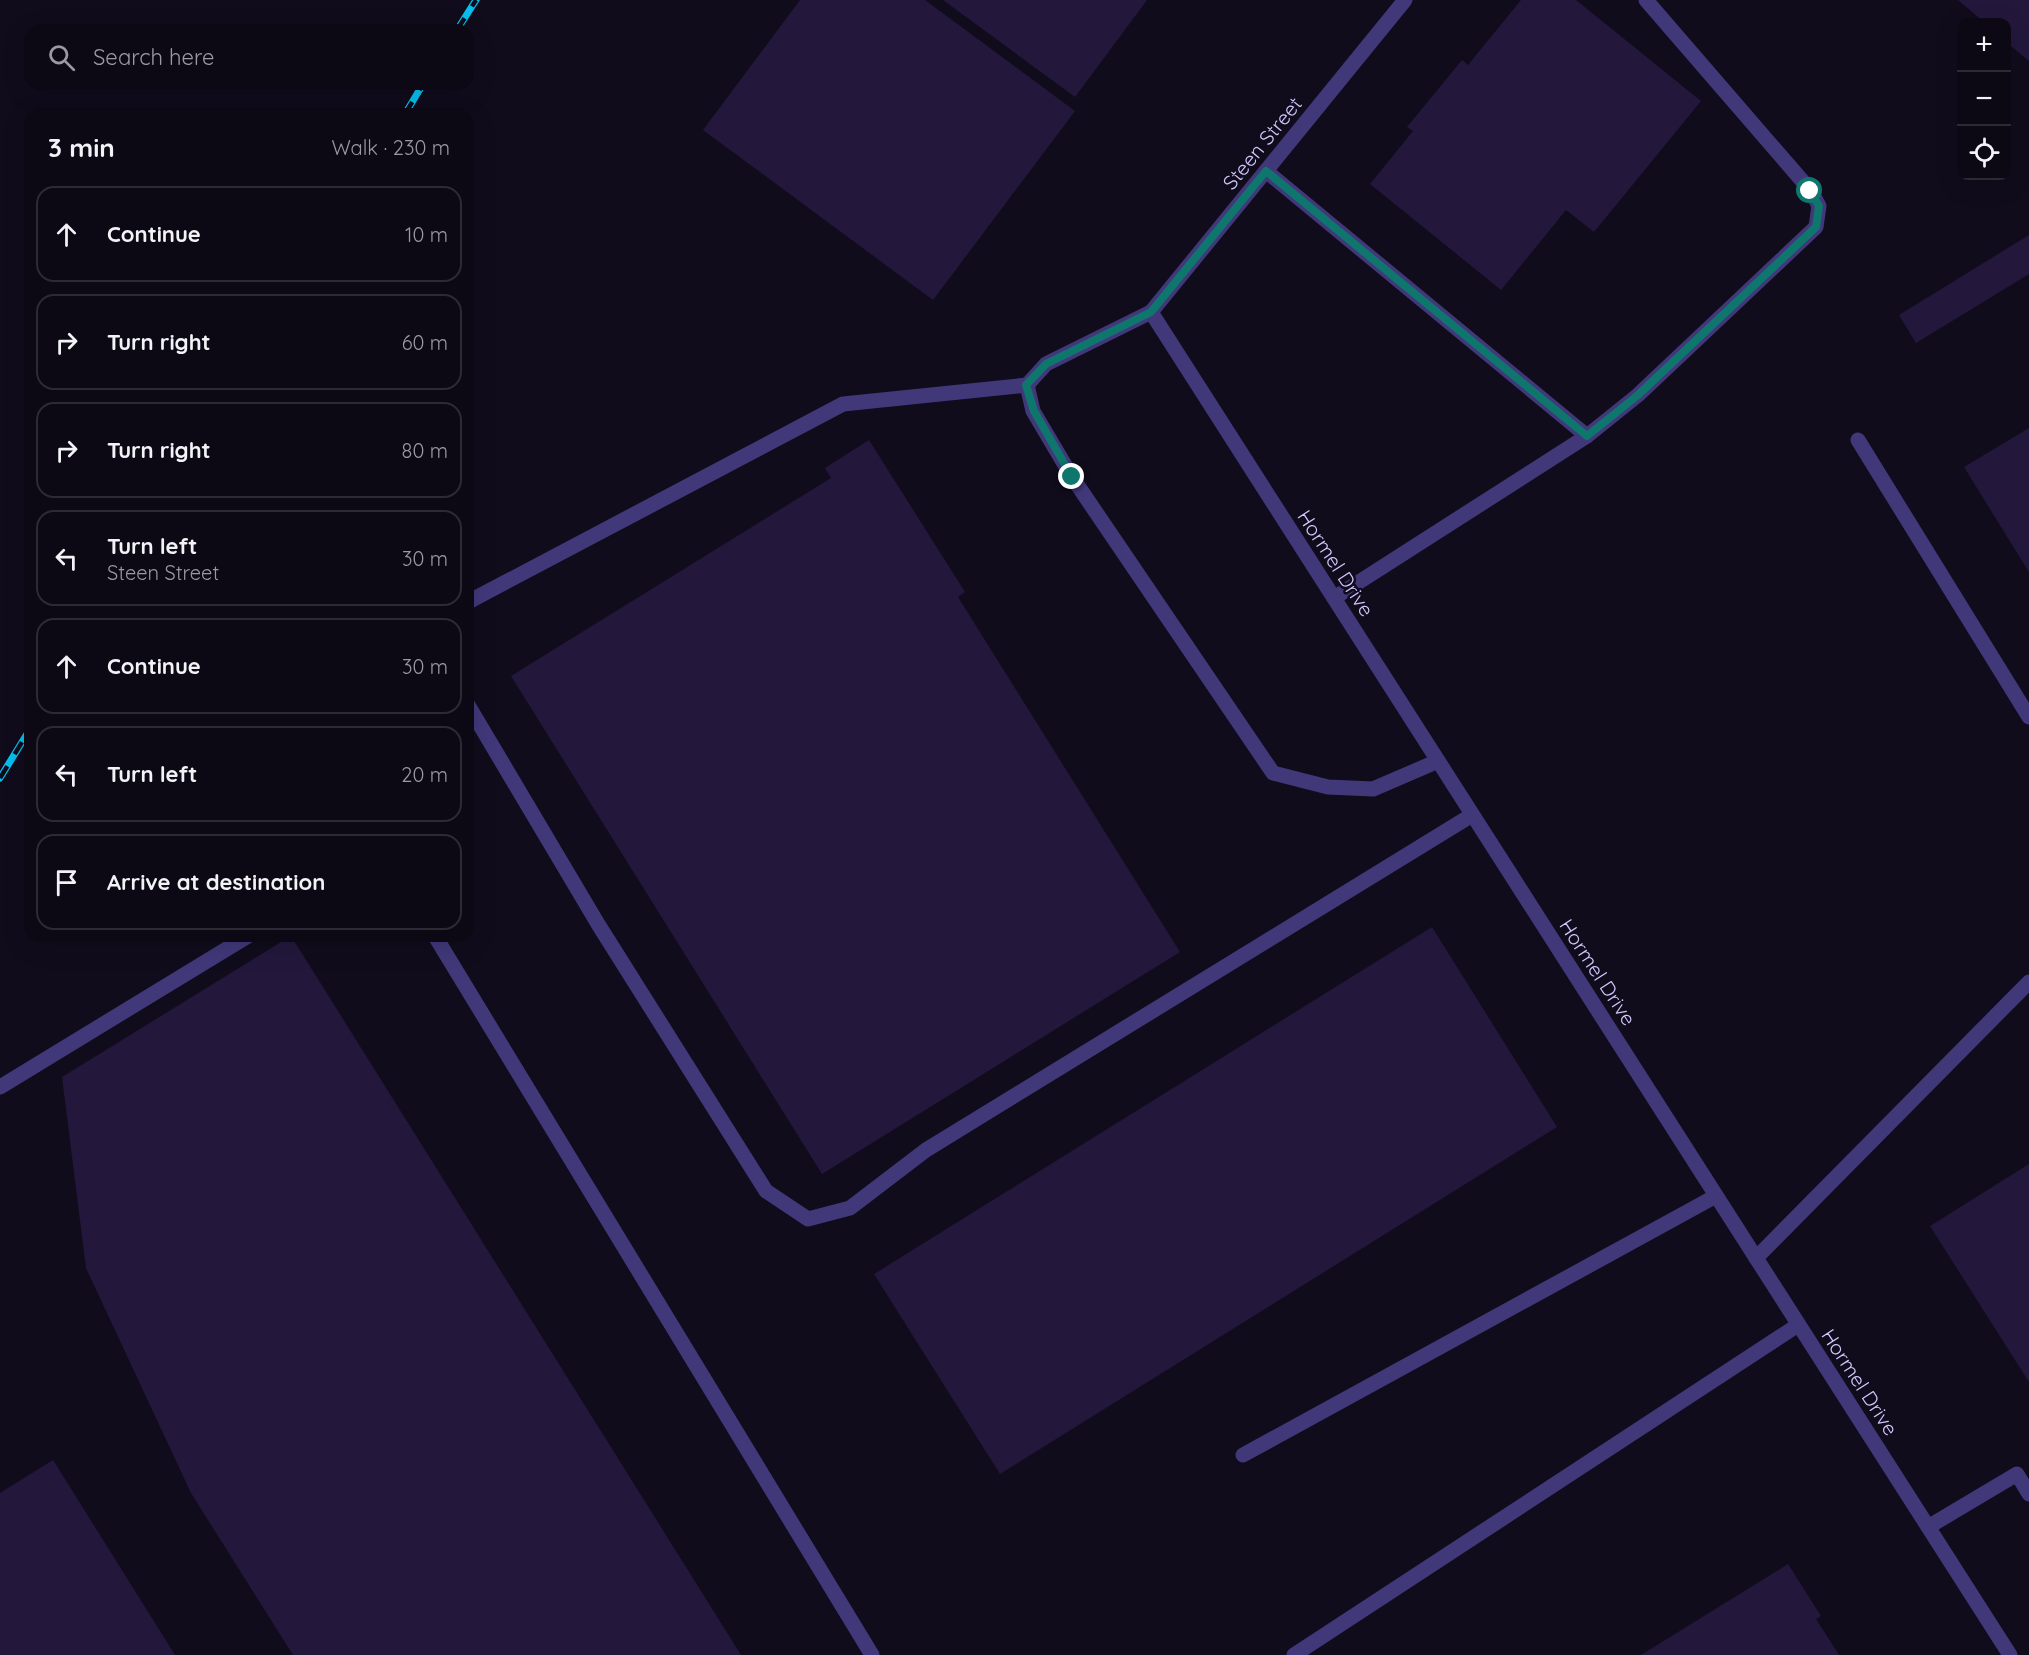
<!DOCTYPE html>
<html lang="en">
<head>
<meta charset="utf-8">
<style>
  :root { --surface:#0c0915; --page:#1a1722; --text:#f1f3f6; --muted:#9a9aa0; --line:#2c2a34 }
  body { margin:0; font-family:Quicksand,sans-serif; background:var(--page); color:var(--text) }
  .controls { position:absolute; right:18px; top:18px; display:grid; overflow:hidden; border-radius:12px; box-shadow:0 6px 24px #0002 }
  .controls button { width:54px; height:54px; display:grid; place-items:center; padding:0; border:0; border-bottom:2px solid var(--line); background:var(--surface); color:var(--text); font:30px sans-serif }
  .stop { position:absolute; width:18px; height:18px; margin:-14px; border:4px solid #0f766e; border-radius:50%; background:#fff }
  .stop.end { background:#0f766e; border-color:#fff; box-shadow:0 2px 6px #0008 }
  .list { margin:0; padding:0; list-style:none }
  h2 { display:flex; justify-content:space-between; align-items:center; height:78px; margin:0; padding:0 24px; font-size:26px }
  h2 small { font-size:20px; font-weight:400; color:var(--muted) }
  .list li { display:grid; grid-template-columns:39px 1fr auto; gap:18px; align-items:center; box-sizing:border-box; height:96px; margin:0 12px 12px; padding:0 12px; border:2px solid var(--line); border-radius:18px }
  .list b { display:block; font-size:22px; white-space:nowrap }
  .list p { margin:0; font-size:20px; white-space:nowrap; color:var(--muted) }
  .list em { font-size:20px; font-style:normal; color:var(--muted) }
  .icon { flex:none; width:33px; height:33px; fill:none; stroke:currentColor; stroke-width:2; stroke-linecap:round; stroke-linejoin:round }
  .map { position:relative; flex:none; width:2029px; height:1655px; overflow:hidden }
  .search { position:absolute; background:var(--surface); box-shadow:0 6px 24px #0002; left:24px; top:24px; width:450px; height:66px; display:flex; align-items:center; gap:15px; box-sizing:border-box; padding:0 21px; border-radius:18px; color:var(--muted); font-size:22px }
  .panel { position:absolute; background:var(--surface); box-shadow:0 6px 24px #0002; left:24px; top:108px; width:450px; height:834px; border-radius:18px }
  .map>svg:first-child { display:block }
  .building { fill:#23183c }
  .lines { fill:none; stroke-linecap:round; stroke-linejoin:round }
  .service { stroke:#41387a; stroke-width:15 }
  .minor { stroke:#41387a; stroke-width:15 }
  .rail-casing { stroke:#06beeb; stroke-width:7 }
  .rail { stroke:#100c1c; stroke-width:4.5; stroke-dasharray:14; stroke-linecap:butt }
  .route { stroke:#0f766e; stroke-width:8 }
  .labels { text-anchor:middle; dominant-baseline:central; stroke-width:5; stroke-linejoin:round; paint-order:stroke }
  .street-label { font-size:20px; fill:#d3c8fe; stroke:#100c1c }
</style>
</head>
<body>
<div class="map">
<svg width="2029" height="1655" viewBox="0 0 2029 1655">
  <rect width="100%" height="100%" fill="#100c1c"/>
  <g class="building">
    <path d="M 800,0 L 925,0 L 1075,111 L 933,300 L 703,130 Z"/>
    <path d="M 943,0 L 1147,0 L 1075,97 Z"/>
    <path d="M 1521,0 L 1576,0 L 1701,101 L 1594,232 L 1566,210 L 1501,290 L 1370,184 L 1413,131 L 1407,127 L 1462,60 L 1468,65 Z"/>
    <path d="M 1958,0 L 2029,0 L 2029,61 L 2006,42 L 2006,22 L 1984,22 Z"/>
    <path d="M 2029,235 L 2029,274 L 1916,343 L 1899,315 Z"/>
    <path d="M 2029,428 L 2029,572 L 1964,467 Z"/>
    <path d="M 869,440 L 965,592 L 958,597 L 1180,952 L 822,1174 L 511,676 L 831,478 L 825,468 Z"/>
    <path d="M 1432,927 L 1557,1127 L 1000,1474 L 874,1274 Z"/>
    <path d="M 291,936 L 741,1655 L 293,1655 L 191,1493 L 86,1268 L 62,1077 Z"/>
    <path d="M 2029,1164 L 2029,1382 L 1930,1226 Z"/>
    <path d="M 53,1460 L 175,1655 L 0,1655 L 0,1493 Z"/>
    <path d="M 1788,1564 L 1821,1616 L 1816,1619 L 1839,1655 L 1641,1655 Z"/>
  </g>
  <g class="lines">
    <g class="service">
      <path d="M 1266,171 L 1587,436"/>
      <path d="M 1151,312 L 1046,364 L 1027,385 L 1033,411 L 1072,477 L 1273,773 L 1328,787 L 1373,789 L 1438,761"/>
      <path d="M 1858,440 L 2029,717"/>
      <path d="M 1334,598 L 1587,436 L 1638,395 L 1816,227 L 1819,206 L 1811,191 L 1646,0"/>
      <path d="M 468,602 L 843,404 L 1027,385"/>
      <path d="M 468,705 L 598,924 L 766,1191 L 808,1219 L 850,1208 L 926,1150 L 1472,815"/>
      <path d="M 435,936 L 872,1655"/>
      <path d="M 0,1087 L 248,936"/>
      <path d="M 1756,1258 L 2029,982"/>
      <path d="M 1243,1455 L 1716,1196"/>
      <path d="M 1928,1527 L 2017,1474 L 2029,1494"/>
      <path d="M 1294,1655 L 1798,1325"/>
    </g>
    <path class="minor" d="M 1405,0 L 1151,312 L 2010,1655"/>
    <defs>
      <g id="rail">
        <path d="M 457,30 L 476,0"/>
        <path d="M 405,114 L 423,84"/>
        <path d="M 0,778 L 30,729"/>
      </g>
    </defs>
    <use href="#rail" class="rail-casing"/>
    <use href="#rail" class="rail"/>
  </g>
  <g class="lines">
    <path class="route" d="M 1072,477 L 1034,411 L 1026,385 L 1046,364 L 1151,312 L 1266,171 L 1587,436 L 1638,395 L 1816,227 L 1819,206 L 1810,191"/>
  </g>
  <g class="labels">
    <g class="street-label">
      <text transform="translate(1262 143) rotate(-51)">Steen Street</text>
      <text transform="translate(1336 563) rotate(57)">Hormel Drive</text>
      <text transform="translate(1598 972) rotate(57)">Hormel Drive</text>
      <text transform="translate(1860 1382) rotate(57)">Hormel Drive</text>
    </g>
  </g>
</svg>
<div class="controls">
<button>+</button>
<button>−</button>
<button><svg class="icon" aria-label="locate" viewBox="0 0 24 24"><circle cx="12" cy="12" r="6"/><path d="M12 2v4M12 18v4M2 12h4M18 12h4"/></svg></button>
</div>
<div class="stop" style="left:1810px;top:191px"></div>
<div class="stop end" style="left:1072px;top:477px"></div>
<div class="search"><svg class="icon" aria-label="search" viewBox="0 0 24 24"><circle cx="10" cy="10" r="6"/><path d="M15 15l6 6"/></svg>Search here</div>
<section class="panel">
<h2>3 min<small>Walk · 230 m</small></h2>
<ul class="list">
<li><svg class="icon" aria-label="ahead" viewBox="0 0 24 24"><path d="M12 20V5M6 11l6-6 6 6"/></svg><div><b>Continue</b></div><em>10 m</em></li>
<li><svg class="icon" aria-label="right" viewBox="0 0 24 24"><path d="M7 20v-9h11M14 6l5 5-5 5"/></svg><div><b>Turn right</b></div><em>60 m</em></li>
<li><svg class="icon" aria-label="right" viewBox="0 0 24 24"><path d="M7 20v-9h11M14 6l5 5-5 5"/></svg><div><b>Turn right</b></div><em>80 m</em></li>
<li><svg class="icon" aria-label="left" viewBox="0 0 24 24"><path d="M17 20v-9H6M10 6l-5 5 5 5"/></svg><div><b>Turn left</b><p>Steen Street</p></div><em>30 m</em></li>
<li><svg class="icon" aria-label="ahead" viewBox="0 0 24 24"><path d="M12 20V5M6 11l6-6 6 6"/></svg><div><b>Continue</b></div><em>30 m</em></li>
<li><svg class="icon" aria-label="left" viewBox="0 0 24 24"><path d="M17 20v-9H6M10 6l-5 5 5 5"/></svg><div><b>Turn left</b></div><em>20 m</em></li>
<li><svg class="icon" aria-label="arrive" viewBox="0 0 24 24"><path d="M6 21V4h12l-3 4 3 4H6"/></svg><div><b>Arrive at destination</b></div></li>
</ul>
</section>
</div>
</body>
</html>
